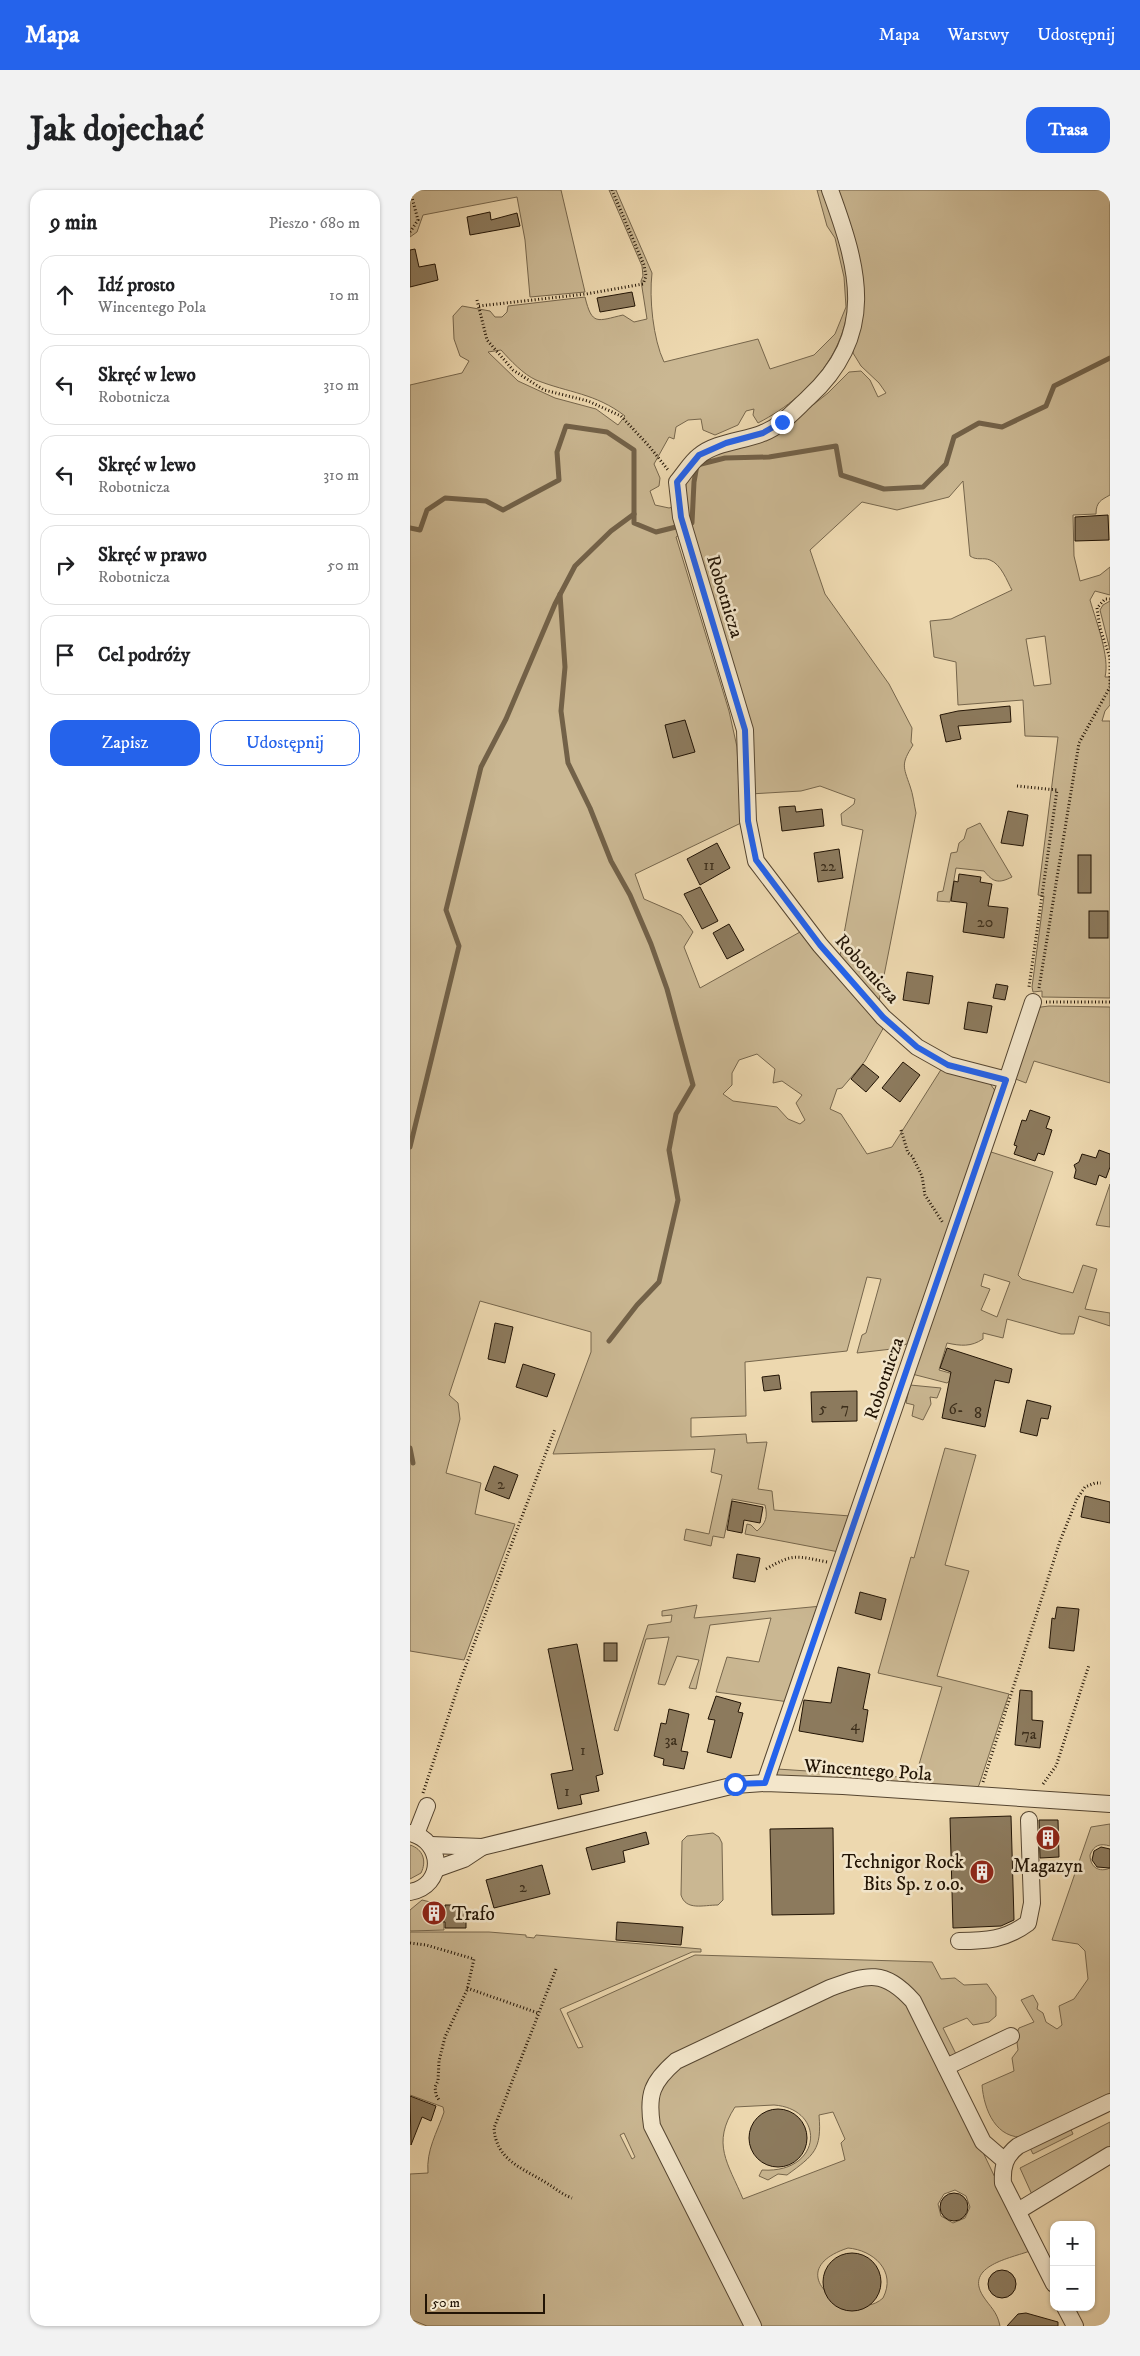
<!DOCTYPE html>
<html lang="pl">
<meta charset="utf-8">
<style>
body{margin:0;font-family:"IM FELL DW Pica",serif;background:#f2f2f2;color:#202124}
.controls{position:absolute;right:15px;bottom:15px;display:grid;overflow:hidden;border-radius:10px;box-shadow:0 1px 4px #0004}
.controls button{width:45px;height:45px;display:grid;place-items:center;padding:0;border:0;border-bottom:1px solid #e0e0e0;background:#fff;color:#202124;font:25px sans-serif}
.scale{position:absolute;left:15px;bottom:12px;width:120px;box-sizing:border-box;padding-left:5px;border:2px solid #221405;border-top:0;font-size:14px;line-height:18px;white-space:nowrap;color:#221405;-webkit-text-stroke:4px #f3e6cb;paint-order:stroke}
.stop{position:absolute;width:15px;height:15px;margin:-11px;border:4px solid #2563eb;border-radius:50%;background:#fff}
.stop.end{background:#2563eb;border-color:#fff;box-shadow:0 1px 5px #0008}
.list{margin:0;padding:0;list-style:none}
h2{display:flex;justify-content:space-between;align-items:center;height:65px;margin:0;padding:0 20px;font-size:21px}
h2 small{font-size:16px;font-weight:400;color:#757577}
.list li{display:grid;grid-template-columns:32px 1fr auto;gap:15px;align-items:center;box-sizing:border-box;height:80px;margin:0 10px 10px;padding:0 10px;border:1px solid #e0e0e0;border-radius:15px}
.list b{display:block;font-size:19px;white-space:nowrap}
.list p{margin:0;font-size:16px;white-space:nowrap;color:#757577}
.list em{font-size:16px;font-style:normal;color:#757577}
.actions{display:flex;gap:10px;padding:15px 20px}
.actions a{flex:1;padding:11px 0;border:1px solid #2563eb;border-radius:15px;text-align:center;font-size:18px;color:#2563eb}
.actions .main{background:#2563eb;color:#fff}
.icon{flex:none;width:28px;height:28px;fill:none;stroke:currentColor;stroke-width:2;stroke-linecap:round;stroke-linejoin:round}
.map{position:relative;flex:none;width:700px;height:2136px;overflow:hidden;border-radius:15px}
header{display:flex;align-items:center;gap:30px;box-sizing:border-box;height:70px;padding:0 25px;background:#2563eb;color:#fff}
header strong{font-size:24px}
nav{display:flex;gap:28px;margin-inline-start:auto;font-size:18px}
.intro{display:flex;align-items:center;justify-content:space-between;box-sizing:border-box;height:120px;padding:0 30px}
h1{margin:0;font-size:35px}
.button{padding:12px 22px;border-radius:15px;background:#2563eb;color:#fff;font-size:18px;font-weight:700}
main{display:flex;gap:30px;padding:0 30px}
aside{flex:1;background:#fff;border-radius:15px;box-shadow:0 1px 4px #0004}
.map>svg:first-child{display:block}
.green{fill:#cab792;stroke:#76664c;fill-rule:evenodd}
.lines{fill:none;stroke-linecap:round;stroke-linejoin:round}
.stream{stroke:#726148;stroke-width:5}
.building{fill:#8c7a5d;stroke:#221405}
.minor-casing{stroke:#554530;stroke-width:18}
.path{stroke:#221405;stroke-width:3;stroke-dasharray:1 2.5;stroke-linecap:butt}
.minor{stroke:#f3e6cb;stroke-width:16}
.route{stroke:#2563eb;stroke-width:6}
.labels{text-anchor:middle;stroke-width:5;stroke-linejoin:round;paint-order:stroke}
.number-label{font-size:16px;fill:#3c2e1b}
.street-label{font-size:19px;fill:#221405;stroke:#f3e6cb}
.poi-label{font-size:19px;fill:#221405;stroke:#f3e6cb;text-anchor:end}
</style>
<header>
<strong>Mapa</strong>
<nav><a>Mapa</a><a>Warstwy</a><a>Udostępnij</a></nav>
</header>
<div class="intro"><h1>Jak dojechać</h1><a class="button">Trasa</a></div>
<main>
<aside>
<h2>9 min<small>Pieszo · 680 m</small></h2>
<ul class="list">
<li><svg class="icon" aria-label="ahead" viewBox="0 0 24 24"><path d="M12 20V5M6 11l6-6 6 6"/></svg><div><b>Idź prosto</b><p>Wincentego Pola</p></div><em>10 m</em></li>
<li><svg class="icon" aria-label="left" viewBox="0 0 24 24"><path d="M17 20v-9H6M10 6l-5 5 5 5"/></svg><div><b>Skręć w lewo</b><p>Robotnicza</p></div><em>310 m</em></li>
<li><svg class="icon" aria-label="left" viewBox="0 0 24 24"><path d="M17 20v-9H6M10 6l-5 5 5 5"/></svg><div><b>Skręć w lewo</b><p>Robotnicza</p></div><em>310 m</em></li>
<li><svg class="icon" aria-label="right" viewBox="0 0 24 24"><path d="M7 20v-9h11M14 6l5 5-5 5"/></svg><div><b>Skręć w prawo</b><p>Robotnicza</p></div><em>50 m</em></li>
<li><svg class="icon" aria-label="arrive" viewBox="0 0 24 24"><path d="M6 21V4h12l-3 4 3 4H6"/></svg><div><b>Cel podróży</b></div></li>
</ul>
<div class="actions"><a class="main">Zapisz</a><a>Udostępnij</a></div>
</aside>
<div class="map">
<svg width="700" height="2136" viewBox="0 0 700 2136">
<rect width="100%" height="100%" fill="#edd8af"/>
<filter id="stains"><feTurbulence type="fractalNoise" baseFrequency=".004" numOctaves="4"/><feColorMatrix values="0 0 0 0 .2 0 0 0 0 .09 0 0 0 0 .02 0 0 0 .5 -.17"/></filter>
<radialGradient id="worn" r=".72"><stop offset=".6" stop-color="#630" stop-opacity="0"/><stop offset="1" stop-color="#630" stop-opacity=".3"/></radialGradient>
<g class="green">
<polygon points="0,0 151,0 175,102 120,107 115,50 107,7 13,25 7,42 0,47"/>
<path d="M199 0H206L242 83C239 108 243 149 254 172L348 149 360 179 404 165 425 144 436 117 434 87 425 48 417 36 407 0H412C421 27 434 55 438 84 446 151 406 203 348 233L343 225 344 219 336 221 328 235 305 245 293 240 291 229 278 230 266 237 264 249 259 247 244 274 250 288 249 296 240 301 245 315 259 318 275 314 276 291 291 271 364 241H375L379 234 418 203 439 182 451 181 460 190 468 207 476 203 469 193 451 176 443 163 449 115 424 0H700V305C691 310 686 312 686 324L663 325 664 366 670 391 690 385 700 377V405L685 401 680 410C686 431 700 467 695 487H700V515L695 521 692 531H700V808L632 807V801L623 802 622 797 634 706 628 705 648 547 615 546 613 510 548 515 546 472 524 467 520 431 541 429 602 400C597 391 591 374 580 370 573 367 567 371 560 366L553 291 539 307 487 320 452 312 400 360 415 404 479 494 502 538 501 552 503 555C491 574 493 576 500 596 503 604 504 614 506 623L468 816 429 771 453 640 432 635 431 624 444 614 445 609 410 596 391 601 340 604 336 540 276 341 266 347 319 521 327 557 331 633 225 684 234 709 271 725 283 742 274 757 290 798 390 742 475 835 455 871 432 898 427 899 420 919 431 924 457 964 482 957 532 878 576 888 586 902 549 1014 497 1154 482 1159 447 1163 452 1145 456 1143 471 1089 457 1087 437 1161 335 1172 336 1226 281 1228V1247L336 1244 337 1253 357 1252 348 1299 362 1301 364 1320 440 1326 464 1251 466 1252 429 1362 335 1344 337 1334 341 1335 347 1341C356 1333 358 1327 355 1315L322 1309 314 1348 303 1346 301 1356 274 1350 276 1339 299 1344 312 1285 301 1282 305 1259 143 1264 181 1162V1142L70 1111 39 1205 48 1213 50 1229 36 1283 71 1293 65 1324 105 1334 54 1470 0 1461V195L52 183 59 171 50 166 44 149 43 126 52 116 80 121 85 127H92L97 122 98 116 175 107C182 136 187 131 213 125L224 132 237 129 231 91 233 86 232 76ZM91 160C101 171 113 184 126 190 159 203 185 203 215 226L208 235 186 219 145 208 108 191 78 162ZM635 446 641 494 624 496 616 449ZM347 864 365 879 363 893 372 891 392 905 386 913 395 930 390 934 378 929 367 917 323 911 313 904 322 895V883L329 870Z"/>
<polygon points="700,411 700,460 690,420 693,415"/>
<path d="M570 633 602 687C588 694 583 692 574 681L546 678 540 712 527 711 528 702 533 701 541 663 547 662 549 653 554 649 557 639Z"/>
<polygon points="639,816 700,817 700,893 624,871 616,893 603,888 623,825 631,817"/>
<path d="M578 961 643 982 608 1085 612 1089 663 1103 673 1075 687 1079 675 1119 700 1123V1136L669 1126 664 1144H651L597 1129 593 1148 573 1143V1149C561 1157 551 1156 537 1153L529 1180 547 1185 537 1193 502 1184ZM574 1084 600 1092 587 1127 571 1120 580 1099 571 1096Z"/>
<polygon points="700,994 700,1037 686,1035"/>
<polygon points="500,1195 531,1198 527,1208 520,1207 521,1214 513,1230 502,1226 504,1215 496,1213"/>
<polygon points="535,1258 566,1265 535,1375 559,1381 527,1486 599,1504 569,1595 567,1598 369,1586 366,1584 367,1579 505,1588 532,1497 468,1483 501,1367 504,1368"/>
<polygon points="287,1415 284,1428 412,1416 379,1512 306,1502 317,1467 349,1472 361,1428 300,1435 286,1499 279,1498 289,1470 267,1466 255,1495 248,1494 259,1447 236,1449 208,1541 204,1540 238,1435 261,1432 262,1425 252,1426 252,1421"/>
<path d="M700 1634V1656C690 1653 684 1655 680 1665 680 1677 689 1683 700 1678V1907C679 1918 658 1928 637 1938 631 1941 623 1947 616 1947 586 1950 574 1920 572 1895L604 1881 602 1868 608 1860 606 1845 609 1838 624 1832 611 1810 623 1805 628 1814 627 1819 633 1823 636 1832 647 1839 652 1835 649 1816 664 1809 678 1789 675 1761 668 1754 642 1750 681 1637Z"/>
<path d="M303 1643 309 1647 312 1653 313 1710 308 1715C293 1715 276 1721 271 1705L272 1651 277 1646Z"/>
<path d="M0 1655C13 1659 17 1671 11 1683L0 1689Z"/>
<polygon points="12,1710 33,1715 34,1740 0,1741 0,1720"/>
<path d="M0 1742H79L116 1745V1747L124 1748 126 1745 291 1759V1762H282L150 1819 168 1858 173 1857 157 1823 285 1765 522 1772 531 1789 545 1788 554 1795 577 1794 586 1807V1826L579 1832 563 1835 557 1828 533 1838 548 1868 532 1863 517 1830 459 1783 264 1869 237 1917 340 2136H17L0 2129V1984L18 1983C16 1960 27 1943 34 1922L33 1917 0 1905ZM214 1943 225 1967 222 1969 210 1945Z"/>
<path d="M460 1789 491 1802 540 1893 620 2061C601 2068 554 2076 573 2106 580 2117 587 2121 590 2136H347L245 1936 246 1902 268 1874ZM364 1915C417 1919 412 1984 352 1980L349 1986 358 1990 368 1984 377 1985C404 1965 412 1960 409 1925L423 1922 435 1949 431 1953 435 1970 333 2009C318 1973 301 1954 325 1917ZM545 2000 556 2006 560 2017 555 2028 543 2033 531 2026 528 2014 534 2004ZM438 2058C463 2060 487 2081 473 2108 443 2136 365 2082 438 2058Z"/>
<polygon points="700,1932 700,1962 624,2009 610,1978"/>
<polygon points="659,1935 663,1944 623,1964 618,1954"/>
</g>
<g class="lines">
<g class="stream">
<polyline points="0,338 10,340 17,320 35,308 76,311 93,320 149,290 147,262 156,236 197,242 224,260 224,333 246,342 282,333 284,292 287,275 315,268 359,267 426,256 431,285 474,299 513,297 536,274 544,247 569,233 592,237 636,216 644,196 700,168"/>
<polyline points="150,404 155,477 151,521 158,573 180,618 201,671 220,705 241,754 257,799 283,895 266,924 259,960 268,1010 249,1092 227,1115 199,1151"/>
<polyline points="0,957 49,756 36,720 71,577 96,529 145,414 165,376 201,341 224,324"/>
<polyline points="0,1258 3,1273"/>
</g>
</g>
<g class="building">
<polygon points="80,22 81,30 107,23 110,36 60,45 57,27"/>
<polygon points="5,59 9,77 25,74 28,90 0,97 0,60"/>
<polygon points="222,102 225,116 190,122 187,108"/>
<polygon points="698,325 699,350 665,351 665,327"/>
<polygon points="600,516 601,532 548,536 551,549 536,552 530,525 548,521"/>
<polygon points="275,530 285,562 263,568 255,535"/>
<polygon points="385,616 386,622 412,619 414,636 372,641 369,617"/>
<polygon points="598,621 618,625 613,656 591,653"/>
<polygon points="307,653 320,678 290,695 277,669"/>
<polygon points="429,659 433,688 408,692 404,663"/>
<rect x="668" y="665" width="13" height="38"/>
<polygon points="549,684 571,687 570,692 582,694 578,716 598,718 594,748 553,742 557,713 541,711 544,691 548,692"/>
<polygon points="290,697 308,731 292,739 274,704"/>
<rect x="679" y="721" width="19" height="27"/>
<polygon points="319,734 334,760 317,769 303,743"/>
<polygon points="497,782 523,786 519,814 493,810"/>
<polygon points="586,794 598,796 595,810 583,808"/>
<polygon points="558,812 582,816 577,843 554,839"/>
<polygon points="493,872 510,885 490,912 472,898"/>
<polygon points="453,874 469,887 456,902 441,889"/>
<polygon points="620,920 640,927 636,938 642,940 634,965 628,963 625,971 604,964 607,956 604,955 612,930 616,931"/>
<polygon points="689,960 700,964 700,977 696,988 689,985 686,995 664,988 666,980 664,975 669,972 672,964 686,968"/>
<polygon points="85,1133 103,1137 95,1173 78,1169"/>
<polygon points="537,1158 602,1179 599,1193 585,1190 575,1237 532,1228 541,1182 530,1178"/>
<polygon points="113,1174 145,1184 137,1207 106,1197"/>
<polygon points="369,1185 371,1199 354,1201 352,1187"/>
<polygon points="447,1201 447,1231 402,1232 401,1202"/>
<polygon points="617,1210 641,1216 638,1229 631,1228 627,1246 610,1242"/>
<polygon points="84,1276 108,1285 99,1309 75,1300"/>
<polygon points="675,1306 700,1312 700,1333 671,1327"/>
<polygon points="322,1311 353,1317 350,1333 334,1330 332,1343 317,1340"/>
<polygon points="327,1364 350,1368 345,1392 323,1388"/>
<polygon points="450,1402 476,1409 471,1430 445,1423"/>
<polygon points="647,1417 669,1419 664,1461 639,1458 642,1428 645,1429"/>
<rect x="194" y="1453" width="13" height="18"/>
<polygon points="167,1454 193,1584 186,1586 189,1601 170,1605 172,1614 148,1619 141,1584 163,1580 138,1459"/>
<polygon points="428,1477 460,1484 453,1519 458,1520 453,1552 389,1541 394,1510 421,1513"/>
<polygon points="610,1500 622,1501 622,1530 633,1531 630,1558 605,1555"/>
<polygon points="306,1506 331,1513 328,1522 333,1523 321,1568 297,1562 305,1530 298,1529"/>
<polygon points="259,1519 279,1524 271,1561 278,1562 274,1579 253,1575 254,1569 244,1566 251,1533 256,1534"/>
<polygon points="601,1626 604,1730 591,1736 543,1738 540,1628"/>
<polygon points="629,1630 648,1630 649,1667 630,1668"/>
<polygon points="423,1638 424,1724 362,1725 360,1639"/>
<polygon points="236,1642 239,1654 213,1661 215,1672 182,1680 176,1658"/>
<polygon points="691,1657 700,1659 700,1678 687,1677 682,1670 684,1661"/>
<polygon points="132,1675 140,1704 84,1718 76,1690"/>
<polygon points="18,1715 35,1718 35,1715 56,1715 56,1738 35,1738 35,1732 16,1729"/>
<polygon points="207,1732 273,1737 271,1755 206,1750"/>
<polygon points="0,1906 26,1916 21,1931 12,1927 1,1955"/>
<circle cx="368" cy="1948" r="29"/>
<circle cx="544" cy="2017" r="14"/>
<circle cx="442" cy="2092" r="29"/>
<circle cx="592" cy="2094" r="14"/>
<polygon points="616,2123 648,2132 648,2136 597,2136 608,2124"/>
</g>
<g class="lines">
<defs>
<g id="minor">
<polyline points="597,890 623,812"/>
<path d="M355 1593 597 890 539 875 507 857 473 827 410 755 346 671 338 631 335 540 271 327 267 292C274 284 281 272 289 266 305 252 334 251 353 243 371 236 384 221 398 208 468 144 449 79 420 0"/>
<path d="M0 1643C34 1651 35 1696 0 1702"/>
<polyline points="6,1644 17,1616"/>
<polyline points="21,1655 72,1657 325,1595 355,1593 433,1596 700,1614"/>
<polyline points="26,1679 54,1669 72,1657"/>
<path d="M549 1751C576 1751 595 1750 618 1733L622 1713 619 1630"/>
<polyline points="536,1877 601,1846"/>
<polyline points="608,2021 700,1965"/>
<path d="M644 2094 593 1993C592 1977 595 1966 608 1956L700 1912"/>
<polyline points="655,2117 665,2136"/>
<path d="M343 2136 242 1936C237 1904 242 1892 266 1871L420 1798C458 1784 474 1779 503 1811L573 1952 595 1971"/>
</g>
</defs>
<use href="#minor" class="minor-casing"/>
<g class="path">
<polyline points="0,42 8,30 0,0"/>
<polyline points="67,110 77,150 103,180 134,200 178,211 211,226 239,256 258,280"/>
<polyline points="69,116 176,104 233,94 236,86 234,75 202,0"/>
<polyline points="607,596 647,600 619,797"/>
<polyline points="629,798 669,553 700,497 700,468 690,438 687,418 695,409 700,409"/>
<polyline points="636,812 700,812"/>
<polyline points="491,940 498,963 502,966 512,986 515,1005 533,1033"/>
<path d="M356 1379C384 1363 386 1366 417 1372"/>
<polyline points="573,1592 650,1351 667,1309 675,1297 685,1293 691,1293"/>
<polyline points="633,1594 646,1576 679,1475"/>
<polyline points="13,1603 50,1491 145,1239"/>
<polyline points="0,1753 16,1755 64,1769 57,1800 35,1847 29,1871 28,1891 25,1897 26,1905 29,1910"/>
<path d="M146 1779 84 1938C86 1970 112 1978 135 1992 145 1998 151 2004 162 2008"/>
<polyline points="57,1798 128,1823"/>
</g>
<use href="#minor" class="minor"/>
</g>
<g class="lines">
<polyline class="route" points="325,1594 355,1593 596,890 538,875 507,857 473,827 410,755 346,670 338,631 335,540 271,327 267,292 289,265 316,253 353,243 372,232"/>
</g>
<defs>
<symbol id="building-disc" viewBox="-11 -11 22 22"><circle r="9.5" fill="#8f2418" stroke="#f3e6cb"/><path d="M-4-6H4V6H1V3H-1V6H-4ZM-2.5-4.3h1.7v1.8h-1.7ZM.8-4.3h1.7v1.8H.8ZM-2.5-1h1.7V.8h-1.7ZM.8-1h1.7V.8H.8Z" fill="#fff"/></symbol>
</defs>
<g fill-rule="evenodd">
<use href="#building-disc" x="624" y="1634" width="28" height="28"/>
<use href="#building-disc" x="558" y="1668" width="28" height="28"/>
<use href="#building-disc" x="10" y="1709" width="28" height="28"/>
</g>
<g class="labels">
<g class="number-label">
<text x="299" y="680">11</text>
<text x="418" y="681">22</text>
<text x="575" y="737">20</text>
<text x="413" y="1223">5</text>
<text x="435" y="1223">7</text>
<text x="546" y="1224">6-</text>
<text x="568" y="1228">8</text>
<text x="91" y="1299">2</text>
<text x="445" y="1540">4</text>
<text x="619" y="1549">7a</text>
<text x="261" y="1555">3a</text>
<text x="173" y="1565">1</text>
<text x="157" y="1606">1</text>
<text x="113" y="1702">2</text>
</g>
<g class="street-label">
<text transform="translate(316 406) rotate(73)" y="7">Robotnicza</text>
<text transform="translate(458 778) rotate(48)" y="7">Robotnicza</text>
<text transform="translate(473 1188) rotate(-71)" y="7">Robotnicza</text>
<text transform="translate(458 1579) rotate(4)" y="7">Wincentego Pola</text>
</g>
<g class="poi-label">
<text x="554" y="1678">Technigor Rock<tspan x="554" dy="22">Bits Sp. z o.o.</tspan></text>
<text x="638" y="1682" text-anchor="middle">Magazyn</text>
<text x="42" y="1730" text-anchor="start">Trafo</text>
</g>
</g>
<rect width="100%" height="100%" filter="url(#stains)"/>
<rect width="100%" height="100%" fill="url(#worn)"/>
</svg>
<div class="controls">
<button>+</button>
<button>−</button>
</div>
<div class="scale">50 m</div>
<div class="stop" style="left:325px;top:1594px"></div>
<div class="stop end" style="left:372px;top:232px"></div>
</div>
</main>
